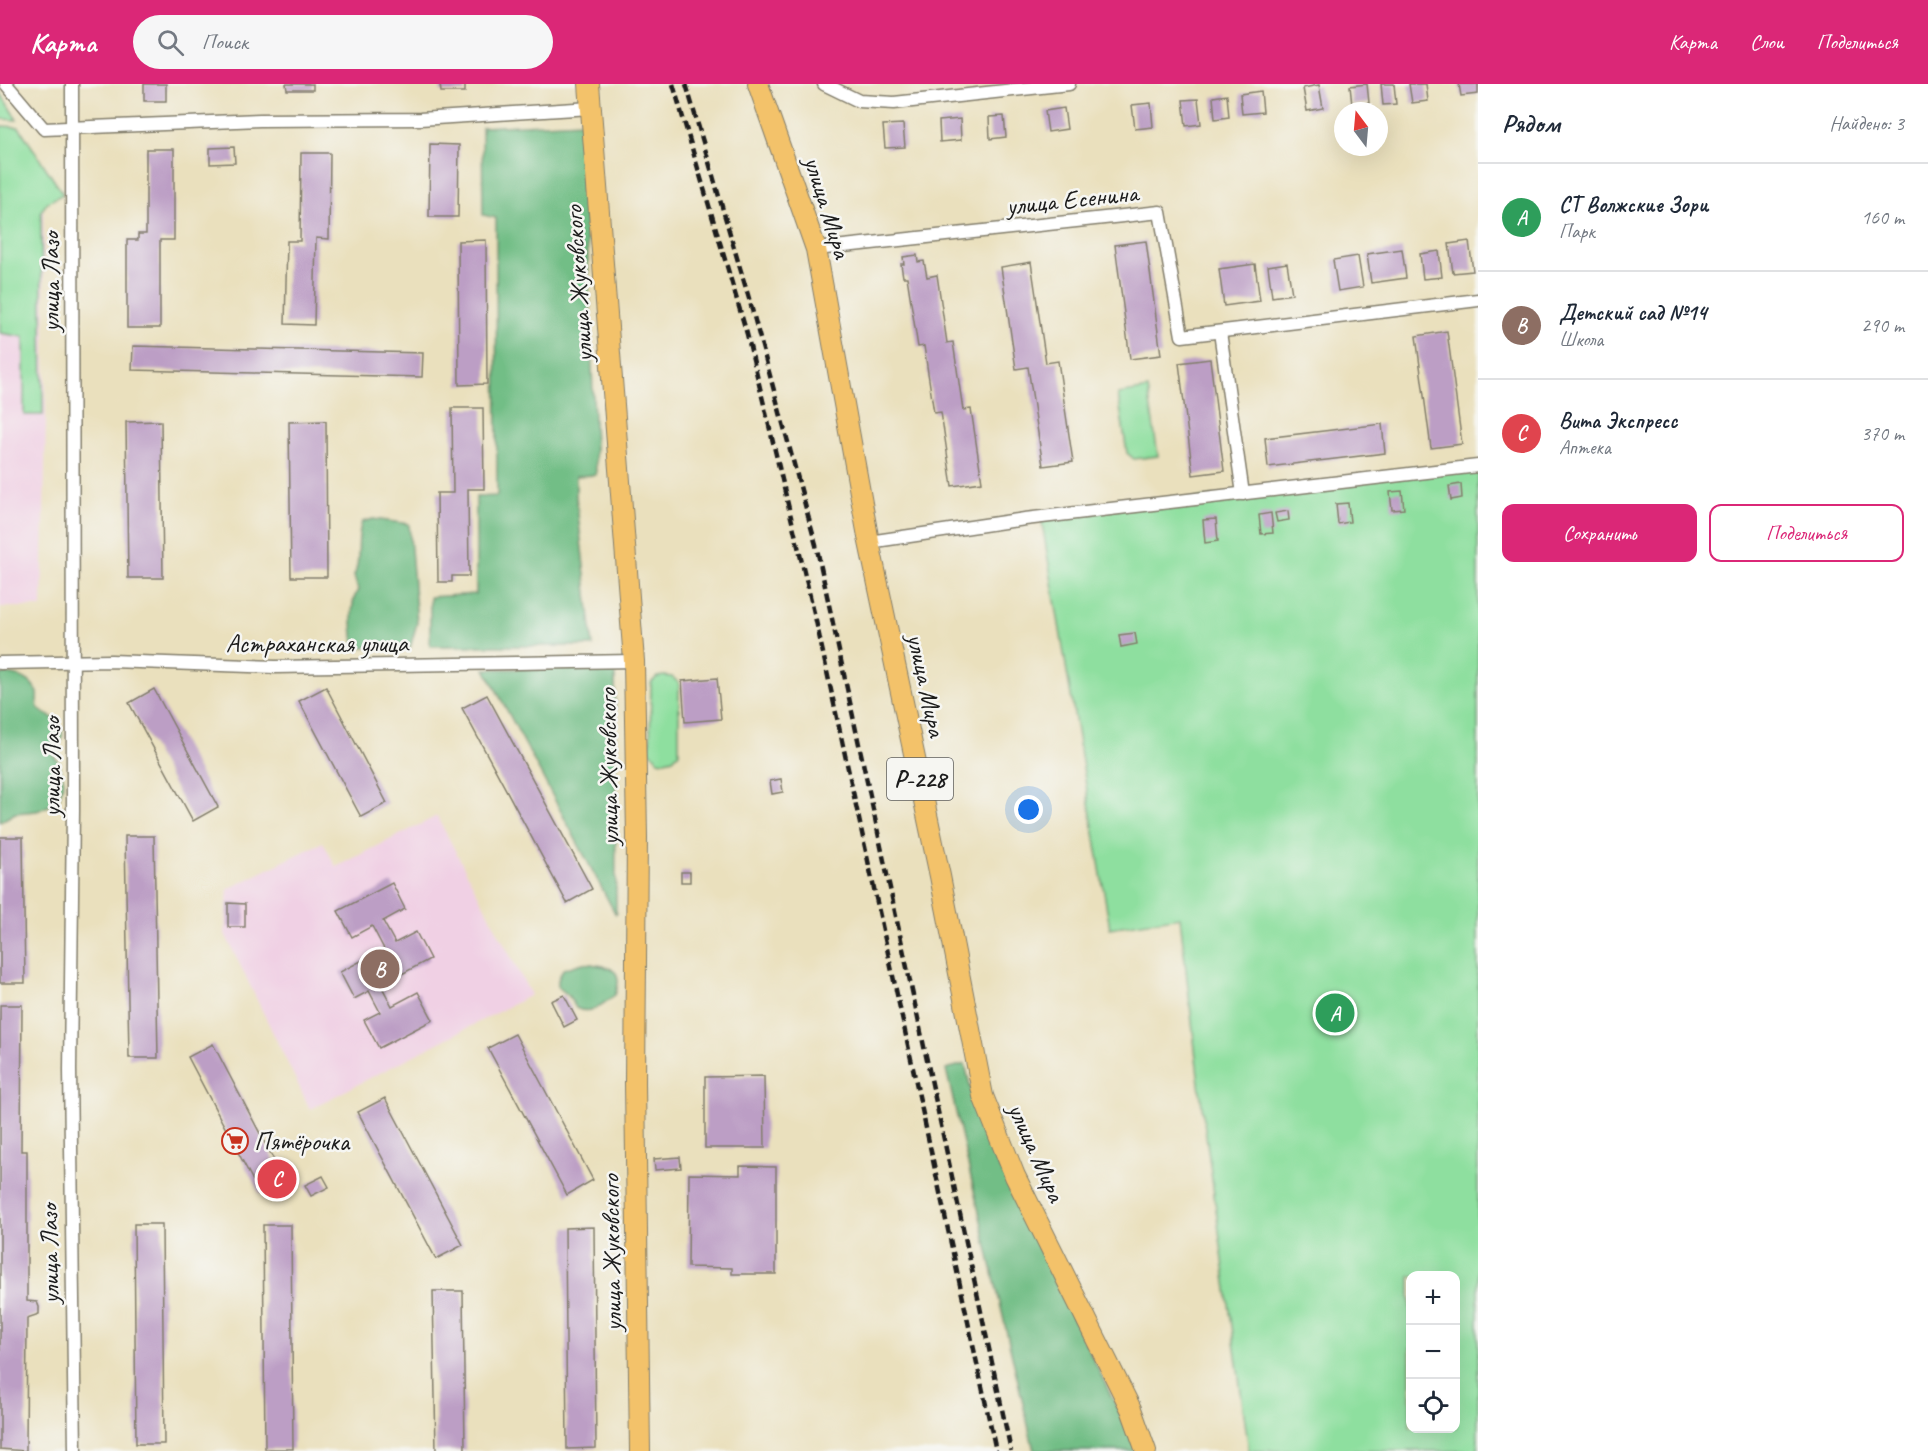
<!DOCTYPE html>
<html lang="ru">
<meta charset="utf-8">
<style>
body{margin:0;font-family:Caveat,sans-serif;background:#f6f6f7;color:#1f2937}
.controls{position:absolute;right:18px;bottom:18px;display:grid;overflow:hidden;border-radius:12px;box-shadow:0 6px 24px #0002}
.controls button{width:54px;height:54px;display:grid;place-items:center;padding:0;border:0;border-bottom:2px solid #e0e1e3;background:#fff;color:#1f2937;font:30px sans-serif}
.compass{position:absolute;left:1334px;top:18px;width:54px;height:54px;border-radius:50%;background:#fff;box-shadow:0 6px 24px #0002;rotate:344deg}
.you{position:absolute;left:1029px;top:726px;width:21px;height:21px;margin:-15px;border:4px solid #fff;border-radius:50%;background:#1a73e8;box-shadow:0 0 0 9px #1a73e833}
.badge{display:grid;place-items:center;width:39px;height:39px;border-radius:50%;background:#db2777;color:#fff;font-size:20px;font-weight:700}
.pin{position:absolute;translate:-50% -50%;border:3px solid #fff;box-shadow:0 2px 6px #0006}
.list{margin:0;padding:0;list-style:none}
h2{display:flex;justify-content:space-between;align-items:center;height:78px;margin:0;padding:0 24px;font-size:26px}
h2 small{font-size:20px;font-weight:400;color:#747a83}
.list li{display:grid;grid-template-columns:39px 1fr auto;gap:18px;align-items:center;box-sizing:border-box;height:108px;padding:0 24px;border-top:2px solid #e0e1e3}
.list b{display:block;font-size:22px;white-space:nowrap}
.list p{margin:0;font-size:20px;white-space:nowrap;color:#747a83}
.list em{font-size:20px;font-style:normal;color:#747a83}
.actions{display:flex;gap:12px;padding:18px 24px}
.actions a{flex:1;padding:14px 0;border:2px solid #db2777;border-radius:12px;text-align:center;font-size:21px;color:#db2777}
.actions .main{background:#db2777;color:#fff}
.icon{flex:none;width:33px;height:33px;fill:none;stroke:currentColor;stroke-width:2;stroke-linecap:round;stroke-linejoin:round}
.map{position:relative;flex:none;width:1478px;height:1367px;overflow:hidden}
header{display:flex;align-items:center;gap:36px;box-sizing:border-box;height:84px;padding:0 30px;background:#db2777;color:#fff}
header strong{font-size:28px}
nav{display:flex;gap:33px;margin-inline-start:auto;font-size:21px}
.search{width:420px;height:54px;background:#f6f6f7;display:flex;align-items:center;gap:15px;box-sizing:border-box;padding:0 21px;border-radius:33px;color:#747a83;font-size:22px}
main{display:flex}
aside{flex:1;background:#fff}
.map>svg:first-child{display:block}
.built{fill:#f0d0e4}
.green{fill:#8edf9f;stroke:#557e5e;stroke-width:1.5;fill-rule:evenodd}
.forest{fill:#72be86;stroke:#476d51;stroke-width:1.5}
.building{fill:#bc9ec5}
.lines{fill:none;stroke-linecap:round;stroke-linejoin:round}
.street-casing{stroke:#837e6c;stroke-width:15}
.primary-casing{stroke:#837e6c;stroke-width:22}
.street{stroke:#fff;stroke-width:12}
.primary{stroke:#f3c26a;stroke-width:20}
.rail{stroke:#1c1c1c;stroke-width:4.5;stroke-dasharray:9 4.5;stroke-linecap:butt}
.labels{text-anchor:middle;stroke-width:5;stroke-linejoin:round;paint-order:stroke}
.shield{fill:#f6f6f2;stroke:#5d5d5c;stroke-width:1.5}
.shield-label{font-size:24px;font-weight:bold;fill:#1c1c1c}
.street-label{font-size:26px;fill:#1c1c1c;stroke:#f6f6f2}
.poi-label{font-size:26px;fill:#1c1c1c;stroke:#f6f6f2;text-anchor:start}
</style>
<header>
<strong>Карта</strong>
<div class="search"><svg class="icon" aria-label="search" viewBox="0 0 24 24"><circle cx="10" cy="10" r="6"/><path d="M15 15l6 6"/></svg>Поиск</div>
<nav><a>Карта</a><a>Слои</a><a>Поделиться</a></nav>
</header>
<main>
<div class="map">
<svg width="1478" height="1367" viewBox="0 0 1478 1367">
<rect width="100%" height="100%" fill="#f6f6f2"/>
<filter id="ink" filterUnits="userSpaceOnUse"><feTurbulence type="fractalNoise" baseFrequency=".0167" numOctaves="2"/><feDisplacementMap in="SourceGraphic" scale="12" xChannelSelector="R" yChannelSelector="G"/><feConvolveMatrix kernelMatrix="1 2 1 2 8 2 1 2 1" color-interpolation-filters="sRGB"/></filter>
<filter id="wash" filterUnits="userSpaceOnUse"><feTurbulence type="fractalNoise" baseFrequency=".008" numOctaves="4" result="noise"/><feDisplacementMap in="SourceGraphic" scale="24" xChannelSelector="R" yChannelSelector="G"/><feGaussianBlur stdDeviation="1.35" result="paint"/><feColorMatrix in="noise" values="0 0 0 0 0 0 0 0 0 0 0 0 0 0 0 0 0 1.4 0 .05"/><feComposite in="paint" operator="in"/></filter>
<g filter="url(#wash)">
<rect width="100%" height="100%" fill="#eae0bd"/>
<g class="built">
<polygon points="0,53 43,121 46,334 42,523 0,523"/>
<polygon points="437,732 531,911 310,1025 225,850 228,805 323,758 336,783"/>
</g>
<g class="green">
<polygon points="0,8 17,36 0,35"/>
<polygon points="0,42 19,43 63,110 48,118 41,127 43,331 24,331 24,253 0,249"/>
<polygon points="1148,305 1158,372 1134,375 1127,369 1118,310"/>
<path d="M1478 382V1367H1249L1199 1000 1180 833 1110 844 1041 433ZM1410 1192H1456V1344H1410Z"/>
<polygon points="664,592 672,593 679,599 679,669 673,675 665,677 658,676 650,667 651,599 657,593"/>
</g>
<g class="forest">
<polygon points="583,38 596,391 576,392 576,412 593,562 430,562 430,513 476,510 476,413 497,412 496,134 483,131 482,43"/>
<path d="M373 435 409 440 417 539 410 564 383 561 363 564 354 560C352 545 349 519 358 506L354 492C362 475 355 456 362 438Z"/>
<polygon points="485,585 615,585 616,831"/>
<path d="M0 590C14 590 32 593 37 609 38 613 36 619 38 623 43 632 51 631 58 637 66 651 63 659 51 669L59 678 64 697 58 718 37 727 15 729 0 738Z"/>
<path d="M583 879C606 882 626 882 615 911 602 920 591 932 576 924L568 911 558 903V896L563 885Z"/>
<polygon points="965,980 979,1041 1138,1367 1034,1367 946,985"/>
</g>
<g id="blocks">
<g class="building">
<rect x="144" y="0" width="22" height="17"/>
<polygon points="286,0 313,0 313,6 287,6"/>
<polygon points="440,0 465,0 465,8 441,8"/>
<polygon points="1367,0 1369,19 1352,21 1350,2"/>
<polygon points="1381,0 1394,0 1396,20 1383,21"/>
<polygon points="1409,0 1426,0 1428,17 1412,19"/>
<polygon points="1459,0 1478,0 1478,10 1461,12"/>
<polygon points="1319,1 1323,24 1307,27 1303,4"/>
<polygon points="1261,7 1263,28 1242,30 1240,10"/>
<polygon points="1227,11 1229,33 1215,35 1213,13"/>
<polygon points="1198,15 1201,40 1186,42 1183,16"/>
<polygon points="1151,19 1153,43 1135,45 1132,21"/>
<polygon points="1064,24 1067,45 1048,48 1045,27"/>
<polygon points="1004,32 1006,53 990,55 989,33"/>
<polygon points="960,35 961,56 940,58 939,37"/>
<polygon points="903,40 905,63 885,64 883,41"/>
<polygon points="430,60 459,61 458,133 429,133"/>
<polygon points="234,63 235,79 210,80 210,64"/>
<polygon points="146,65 174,65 174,156 160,156 160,244 127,244 127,156 138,156 138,150 146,150"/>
<polygon points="301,69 330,69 329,155 316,154 314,241 285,240 287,157 300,157"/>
<polygon points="486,156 487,300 459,301 458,157"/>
<polygon points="1146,157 1161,271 1130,275 1115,161"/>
<polygon points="1469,157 1473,187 1453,189 1449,160"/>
<polygon points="1402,165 1406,194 1371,199 1367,170"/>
<polygon points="1439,167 1442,193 1423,195 1420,170"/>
<polygon points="917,171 918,178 924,177 927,193 937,191 947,259 953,258 963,326 971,325 982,398 952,402 941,328 934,329 924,262 918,263 907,193 903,193 901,180 904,180 903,173"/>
<polygon points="1358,172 1363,203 1338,207 1333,176"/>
<polygon points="1031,178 1046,279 1058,277 1073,378 1043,382 1028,283 1016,285 1001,183"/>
<polygon points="1287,179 1292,210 1272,213 1268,182"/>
<polygon points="1255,180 1260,217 1224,222 1219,185"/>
<polygon points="1447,247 1462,360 1431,364 1416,252"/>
<polygon points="133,262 423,269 422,293 132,286"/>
<polygon points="1210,275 1224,387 1193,391 1179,279"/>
<polygon points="452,324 483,324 484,405 468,405 469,492 452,492 452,498 438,498 437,409 453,409"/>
<polygon points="161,337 163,494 128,494 126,338"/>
<polygon points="326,337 327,493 291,493 289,338"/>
<polygon points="1382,340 1385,369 1268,383 1265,354"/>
<polygon points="1461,400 1462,414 1451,416 1449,402"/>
<polygon points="1402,407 1404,425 1392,426 1390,408"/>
<polygon points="1348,419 1350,438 1338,440 1336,420"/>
<polygon points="1288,427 1289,436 1277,438 1275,429"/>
<polygon points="1271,429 1273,449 1261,450 1259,431"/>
<polygon points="1216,435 1218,457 1205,459 1203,436"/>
<polygon points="1135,549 1137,560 1121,563 1119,551"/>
<polygon points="717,594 721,635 685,638 682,597"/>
<polygon points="326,603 387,719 361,733 299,617"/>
<polygon points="154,605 218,723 193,737 129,619"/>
<polygon points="487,611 592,805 567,819 462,624"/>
<polygon points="781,695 783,708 772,710 770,697"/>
<polygon points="125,752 154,752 158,974 129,974"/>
<polygon points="0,753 23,753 25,899 0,899"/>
<rect x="681" y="788" width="9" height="10"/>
<polygon points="392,799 405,825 383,837 395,859 416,848 430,875 381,901 392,922 418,908 433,936 379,964 364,936 380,928 369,907 354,915 340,888 384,865 372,842 352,853 338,827"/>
<polygon points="228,819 245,820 245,843 228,843"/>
<polygon points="564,911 577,936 564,943 551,917"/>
<polygon points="0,921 22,921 21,1067 27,1067 27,1217 37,1218 39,1223 39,1230 27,1234 26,1367 0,1365"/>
<polygon points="515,950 593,1096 567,1111 488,964"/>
<polygon points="213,960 285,1097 260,1110 188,973"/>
<polygon points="764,992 765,1064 705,1064 705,993"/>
<polygon points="385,1014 463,1161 436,1175 358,1028"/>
<polygon points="680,1073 681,1084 655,1086 654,1075"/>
<polygon points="740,1082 776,1083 776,1190 732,1190 732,1184 688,1183 689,1090 740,1091"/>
<polygon points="323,1092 329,1103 311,1112 305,1101"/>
<polygon points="134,1140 162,1140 164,1360 136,1360"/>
<polygon points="263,1141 291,1141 293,1365 265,1365"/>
<polygon points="594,1143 596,1364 567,1365 565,1144"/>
<polygon points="433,1207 463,1207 465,1366 436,1367"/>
</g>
</g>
</g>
<g filter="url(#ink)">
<use href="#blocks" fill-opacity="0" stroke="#837e6c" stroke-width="1.5"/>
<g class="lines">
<defs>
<g id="street">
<polyline points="6,0 44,45 260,36 420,35 591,24"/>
<polyline points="72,0 73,726 70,986 75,1367"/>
<polyline points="824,0 859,17 894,19 1069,0"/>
<polyline points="816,165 1160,128 1182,252 1478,216"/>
<polyline points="1220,248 1243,410"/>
<polyline points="869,458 1025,435 1478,382"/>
<polyline points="0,579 111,577 275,583 634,577"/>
</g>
<g id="primary">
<polyline points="589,0 634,577 637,753 635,999 640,1367"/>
<polyline points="758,0 816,165 869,458 940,792 983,1012 1015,1092 1131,1325 1146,1367"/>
</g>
</defs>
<use href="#street" class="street-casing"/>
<use href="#primary" class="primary-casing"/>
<use href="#street" class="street"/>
<use href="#primary" class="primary"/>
<g class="rail">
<polyline points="673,0 747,250 816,537 996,1367"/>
<polyline points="686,0 750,218 817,465 1011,1367"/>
</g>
</g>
</g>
<defs>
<symbol id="supermarket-ring" viewBox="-11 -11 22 22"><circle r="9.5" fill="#f6f6f2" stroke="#c8321e" stroke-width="1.5"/><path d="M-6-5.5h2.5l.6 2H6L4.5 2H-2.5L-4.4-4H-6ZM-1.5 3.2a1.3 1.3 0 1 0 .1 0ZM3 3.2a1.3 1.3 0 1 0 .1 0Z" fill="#c8321e"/></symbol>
</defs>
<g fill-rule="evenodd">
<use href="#supermarket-ring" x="220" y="1042" width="30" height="30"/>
</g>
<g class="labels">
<rect class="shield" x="887" y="674" width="66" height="42" rx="4.5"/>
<g class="shield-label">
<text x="920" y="703">Р-228</text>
</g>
<g class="street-label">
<text transform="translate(1072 115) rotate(-6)" y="9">улица Есенина</text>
<text transform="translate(828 123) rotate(73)" y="9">улица Мира</text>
<text transform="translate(50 198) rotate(-90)" y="9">улица Лазо</text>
<text transform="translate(578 200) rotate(-94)" y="9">улица Жуковского</text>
<text x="317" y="568">Астраханская улица</text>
<text transform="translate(927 601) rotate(78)" y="9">улица Мира</text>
<text transform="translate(51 683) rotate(-90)" y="9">улица Лазо</text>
<text transform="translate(608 683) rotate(-91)" y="9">улица Жуковского</text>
<text transform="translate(1037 1068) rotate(66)" y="9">улица Мира</text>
<text transform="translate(611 1169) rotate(-91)" y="9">улица Жуковского</text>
<text transform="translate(49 1170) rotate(-91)" y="9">улица Лазо</text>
</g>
<g class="poi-label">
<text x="254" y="1066">Пятёрочка</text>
</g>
</g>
</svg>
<div class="controls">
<button>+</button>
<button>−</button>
<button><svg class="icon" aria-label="locate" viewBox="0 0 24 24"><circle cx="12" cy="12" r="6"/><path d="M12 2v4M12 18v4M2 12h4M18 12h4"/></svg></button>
</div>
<svg class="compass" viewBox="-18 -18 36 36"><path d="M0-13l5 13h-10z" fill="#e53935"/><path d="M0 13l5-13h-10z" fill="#747a83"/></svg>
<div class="you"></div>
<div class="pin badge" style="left:1335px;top:929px;background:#2e9e5b">A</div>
<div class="pin badge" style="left:380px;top:885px;background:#8d6e63">B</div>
<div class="pin badge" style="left:277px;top:1095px;background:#e0444e">C</div>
</div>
<aside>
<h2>Рядом<small>Найдено: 3</small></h2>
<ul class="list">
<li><span class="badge" style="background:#2e9e5b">A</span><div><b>СТ Волжские Зори</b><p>Парк</p></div><em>160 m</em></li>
<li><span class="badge" style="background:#8d6e63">B</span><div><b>Детский сад №14</b><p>Школа</p></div><em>290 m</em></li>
<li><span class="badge" style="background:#e0444e">C</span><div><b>Вита Экспресс</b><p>Аптека</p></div><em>370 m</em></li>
</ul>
<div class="actions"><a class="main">Сохранить</a><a>Поделиться</a></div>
</aside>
</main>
